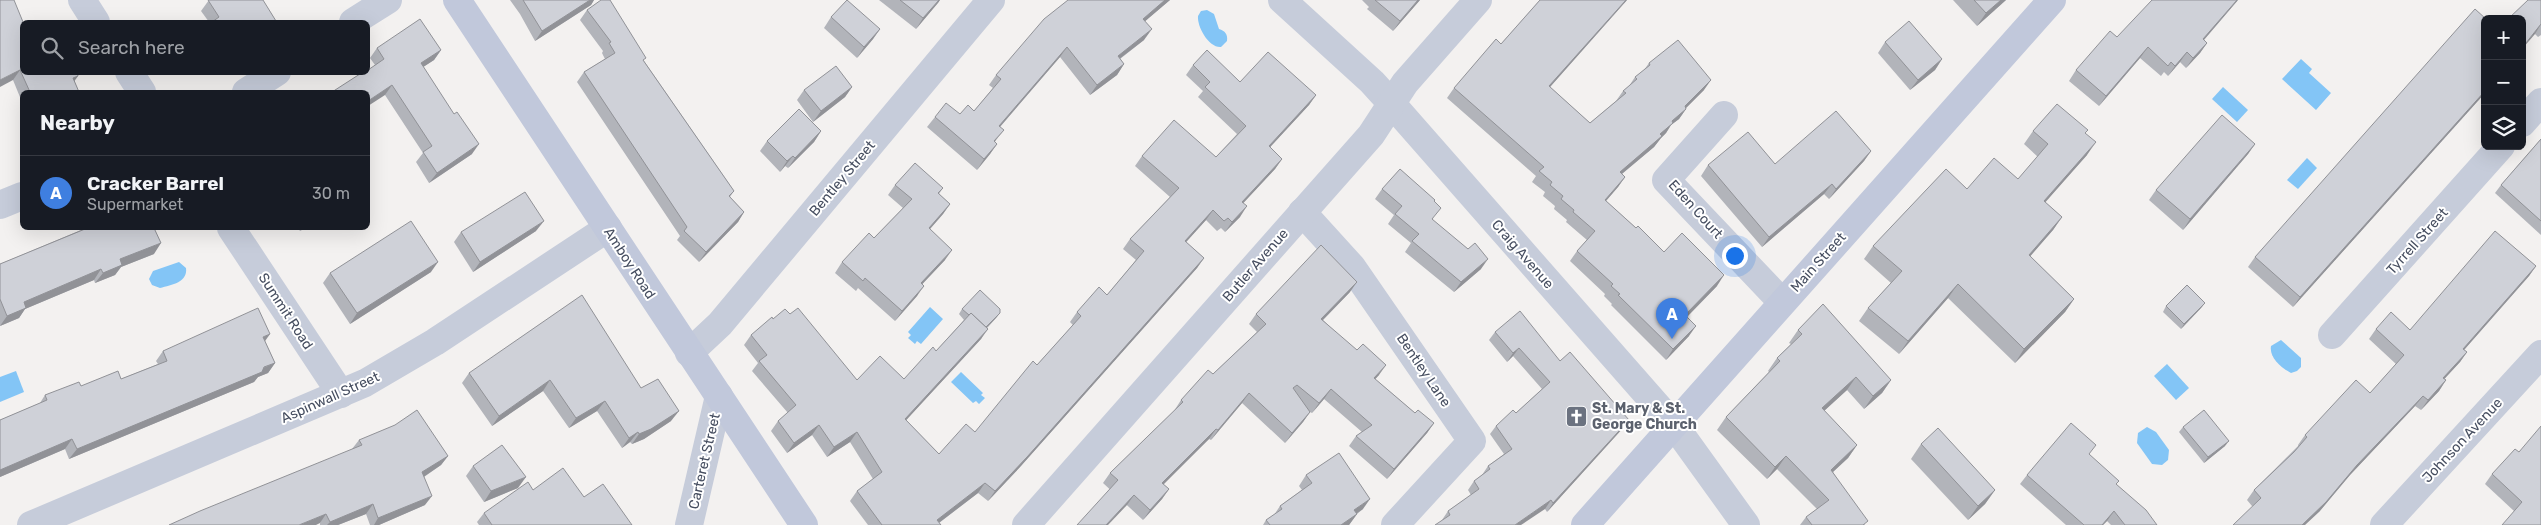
<!DOCTYPE html>
<meta charset="utf-8">
<style>
body{margin:0;font-family:Rubik,sans-serif;background:#20242c;color:#f1f3f6}
.controls{position:absolute;right:15px;top:15px;display:grid;overflow:hidden;border-radius:8px;box-shadow:0 5px 20px #0002}
.controls button{width:45px;height:45px;display:grid;place-items:center;padding:0;border:0;border-bottom:1px solid #363941;background:#171b24;color:#f1f3f6;font:25px sans-serif}
.you{position:absolute;left:1734px;top:255px;width:18px;height:18px;margin:-12px;border:4px solid #fff;border-radius:50%;background:#1a73e8;box-shadow:0 0 0 8px #1a73e833}
.badge{display:grid;place-items:center;width:32px;height:32px;border-radius:50%;background:#0f766e;color:#fff;font-size:16px;font-weight:700}
.pin{position:absolute;translate:-50% -41px;filter:drop-shadow(0 1px 2px #0008)}
.pin::after{content:'';position:absolute;top:26px;width:18px;height:15px;background:inherit;clip-path:polygon(0 0,100% 0,50% 100%)}
.list{margin:0;padding:0;list-style:none}
h2{display:flex;justify-content:space-between;align-items:center;height:65px;margin:0;padding:0 20px;font-size:21px}
h2 small{font-size:16px;font-weight:400;color:#9ea1a6}
.list li{display:grid;grid-template-columns:32px 1fr auto;gap:15px;align-items:center;box-sizing:border-box;height:75px;padding:0 20px;border-top:1px solid #363941}
.list b{display:block;font-size:19px;white-space:nowrap}
.list p{margin:0;font-size:16px;white-space:nowrap;color:#9ea1a6}
.list em{font-size:16px;font-style:normal;color:#9ea1a6}
.icon{flex:none;width:28px;height:28px;fill:none;stroke:currentColor;stroke-width:2;stroke-linecap:round;stroke-linejoin:round}
.map{position:relative;flex:none;width:2541px;height:525px;overflow:hidden}
.search{position:absolute;background:#171b24;box-shadow:0 5px 20px #0002;left:20px;top:20px;width:350px;height:55px;display:flex;align-items:center;gap:12px;box-sizing:border-box;padding:0 18px;border-radius:8px;color:#9ea1a6;font-size:19px}
.panel{position:absolute;background:#171b24;box-shadow:0 5px 20px #0002;left:20px;top:90px;width:350px;height:140px;border-radius:8px}
.map>svg:first-child{display:block}
.water{fill:#83c5f6}
.lines{fill:none;stroke-linecap:round;stroke-linejoin:round}
.street{stroke:#c6ccda;stroke-width:28}
.secondary{stroke:#c1c8db;stroke-width:28}
.wall{fill:#b2b4ba}
.shaded-wall{fill:#919297}
.building{fill:#cfd1d8;stroke:#919297}
.labels{text-anchor:middle;stroke-width:4;stroke-linejoin:round;paint-order:stroke}
.street-label{font-size:14px;fill:#464e60;stroke:#fff}
.worship-label{font-size:14px;font-weight:bold;fill:#5b616d;stroke:#fff;text-anchor:start}
</style>
<div class="map">
<svg width="2541" height="525" viewBox="0 0 2541 525">
<rect width="100%" height="100%" fill="#f3f1f0"/>
<g class="water">
<path d="M1207 10 1214 14 1219 29C1225 31 1228 34 1227 41L1221 47C1209 48 1197 27 1198 16L1201 11Z"/>
<polygon points="2301,59 2312,69 2309,73 2331,93 2316,110 2282,79"/>
<polygon points="2223,87 2248,110 2237,122 2212,99"/>
<polygon points="2307,158 2317,168 2298,189 2287,180"/>
<path d="M179 262 186 268C188 282 172 285 160 288L152 285 149 279 153 271Z"/>
<polygon points="930,307 943,319 921,344 917,341 915,344 908,338 911,335 908,332"/>
<path d="M2281 340 2301 358V367L2297 371 2291 373C2281 368 2269 357 2271 346Z"/>
<polygon points="2167,364 2189,388 2176,400 2154,376"/>
<polygon points="16,371 24,392 0,402 0,377"/>
<polygon points="961,372 983,393 981,395 985,398 979,404 976,401 973,403 951,382"/>
<polygon points="2147,427 2156,432 2169,450 2168,460 2162,465 2152,464 2137,443 2138,433"/>
</g>
<g class="lines">
<g class="street">
<polyline points="82,0 96,22"/>
<polyline points="1282,0 1372,82 1392,104 1674,425 1746,525"/>
<polyline points="353,22 388,0"/>
<polyline points="129,72 142,92"/>
<polyline points="246,92 277,72"/>
<polyline points="1724,115 1666,180 1782,302"/>
<polyline points="2522,123 2541,102"/>
<polyline points="0,205 22,196"/>
<polyline points="1302,212 1352,267 1472,441 1395,525"/>
<polyline points="231,228 341,394"/>
<polyline points="2332,335 2501,146"/>
<polyline points="689,353 720,324 991,0"/>
<polyline points="31,525 365,383 435,342 608,228"/>
<polyline points="689,525 719,396"/>
<polyline points="1026,525 1371,135 1405,83 1478,0"/>
<polyline points="2384,525 2541,354"/>
</g>
<g class="secondary">
<polyline points="457,0 804,525"/>
<polyline points="1585,525 2052,0"/>
</g>
</g>
<g class="wall">
<polygon points="0,0 22,72 74,81 79,92 22,92 22,102 13,80"/>
<polygon points="209,0 275,22 209,22 201,11"/>
<polygon points="510,0 594,0 591,5 535,41 520,14"/>
<polygon points="879,0 940,0 916,29"/>
<polygon points="1068,0 1170,0 1145,21 1144,40 1120,59 1124,64 1117,75 1090,95 1060,57 1000,127 995,142 997,144 990,154 977,170 927,127 935,117 960,114 974,111 993,88 989,85 996,75"/>
<polygon points="1362,0 1420,0 1393,31 1367,9 1369,7"/>
<polygon points="1540,0 1627,0 1550,87 1590,123 1616,101 1623,91 1629,86 1635,77 1644,70 1649,63 1704,90 1686,108 1686,109 1679,119 1671,125 1666,133 1661,138 1654,147 1622,174 1625,177 1618,187 1606,201 1636,228 1664,252 1717,286 1687,317 1689,336 1666,360 1611,305 1612,304 1604,296 1605,294 1570,261 1577,251 1587,240 1566,222 1567,220 1554,209 1555,206 1543,196 1545,192 1532,182 1536,176 1447,98 1454,88 1501,44"/>
<polygon points="1953,0 2006,0 1977,26"/>
<polygon points="2238,0 2204,40 2207,43 2200,53 2186,68 2180,62 2168,76 2164,72 2161,76 2140,58 2099,106 2069,81 2076,70 2117,37"/>
<polygon points="2541,0 2541,35 2538,37 2535,34"/>
<polygon points="587,10 644,61 734,191 730,197 744,212 738,222 699,262 677,240 680,236 577,82 584,72 605,59 602,53 603,51 580,20"/>
<polygon points="831,17 880,29 873,39 857,58 824,28"/>
<polygon points="2485,19 2485,93 2293,307 2248,267 2255,257"/>
<polygon points="1885,42 1942,59 1935,70 1910,90 1878,53"/>
<polygon points="377,48 441,50 434,60 423,67 472,154 429,183 416,162 423,153 385,95 375,65 370,58"/>
<polygon points="1193,65 1240,82 1316,95 1309,105 1270,147 1282,159 1275,169 1243,203 1240,217 1225,232 1221,228 1217,231 1206,220 1186,242 1204,258 1197,268 1020,467 988,501 978,493 939,523 941,525 868,525 850,501 857,491 873,479 850,442 827,457 812,435 787,453 771,431 778,421 788,413 752,371 758,363 744,345 751,335 773,319 790,314 857,380 904,379 936,351 964,320 959,314 962,309 1000,313 996,318 987,328 981,339 906,420 939,454 975,432 1037,365 1073,325 1070,322 1077,312 1107,295 1136,260 1123,249 1130,239 1170,197 1135,166 1142,156 1216,157 1237,134 1198,97 1203,91 1186,75"/>
<polygon points="852,87 845,97 813,122 797,100 804,90"/>
<polygon points="821,131 814,142 788,168 785,166 780,172 760,151 767,141"/>
<polygon points="2033,131 2086,134 2087,155 2045,202 2062,217 2053,230 2030,256 2074,299 2065,312 2015,363 1948,298 1899,354 1859,321 1868,308 1891,283 1864,259 1873,246 1967,189 2018,179 2038,157 2024,144"/>
<polygon points="2541,139 2541,235 2495,193 2501,185"/>
<polygon points="2255,144 2248,154 2183,230 2149,200 2156,190"/>
<polygon points="1871,151 1864,161 1829,199 1824,194 1762,247 1701,176 1708,165 1775,164"/>
<polygon points="895,185 943,188 939,194 950,204 943,214 930,229 945,260 922,284 917,296 895,321 858,288 856,291 835,273 842,262 874,238 903,208 888,195"/>
<polygon points="1382,189 1434,201 1433,220 1481,269 1454,292 1405,252 1411,243 1388,224 1394,215 1375,199"/>
<polygon points="83,228 154,228 154,254 121,267 115,275 95,283 94,280 25,309 19,318 0,326 0,264 81,230"/>
<polygon points="298,228 306,228 300,231"/>
<polygon points="536,231 473,272 454,242 461,232"/>
<polygon points="2536,266 2529,276 2464,350 2467,352 2460,362 2444,379 2446,380 2439,391 2421,410 2415,406 2350,475 2319,512 2252,506 2247,500 2254,490 2298,446 2298,445 2305,435 2370,393 2396,364 2369,339 2376,329 2410,330"/>
<polygon points="431,272 350,324 323,283 330,273"/>
<polygon points="1350,292 1323,320 1379,375 1375,379 1415,413 1434,423 1427,433 1387,479 1349,446 1356,436 1362,432 1324,399 1312,413 1310,412 1303,422 1285,443 1242,403 1211,440 1209,439 1163,484 1169,489 1162,499 1143,520 1103,483 1110,473 1174,411 1181,400 1213,374 1257,332 1249,324 1256,314"/>
<polygon points="2205,303 2201,308 2181,329 2163,312 2166,306"/>
<polygon points="1798,330 1891,380 1882,393 1864,409 1847,390 1824,411 1857,445 1848,458 1833,472 1865,525 1800,525 1806,517 1817,509 1777,469 1767,479 1717,430 1726,417 1769,372 1768,371 1777,358 1791,344 1789,343"/>
<polygon points="1495,332 1560,361 1623,428 1547,512 1545,509 1442,520 1448,511 1471,495 1468,490 1474,481 1482,475 1488,466 1504,454 1490,434 1496,426 1516,413 1542,389 1513,356 1507,362 1489,340"/>
<polygon points="265,341 275,363 268,373 258,377 254,382 69,459 65,449 0,477 0,420 40,403 45,395 81,386 121,379 158,364 156,361 163,351"/>
<polygon points="469,373 641,388 671,421 644,439 632,444 630,442 622,448 597,411 569,428 543,391 492,426 462,383"/>
<polygon points="2183,427 2225,446 2204,463 2179,432"/>
<polygon points="359,440 448,456 441,465 424,477 425,505 379,525 370,525 366,514 338,525 320,525 320,523 352,449"/>
<polygon points="1921,444 1995,490 1985,504 1968,520 1911,459"/>
<polygon points="2519,452 2541,525 2514,511 2485,484 2492,474"/>
<polygon points="2089,455 2116,484 2157,525 2111,525 2107,521 2103,525 2066,525 2020,484 2027,475"/>
<polygon points="473,466 518,488 484,502 466,476"/>
<polygon points="1306,475 1363,509 1357,514 1349,525 1263,525 1266,520 1274,515 1280,506 1302,490 1299,486"/>
<polygon points="533,490 584,497 632,525 479,525 477,522 484,513"/>
</g>
<g class="shaded-wall">
<polygon points="590,0 594,0 591,5 535,41 542,31"/>
<polygon points="939,0 940,0 938,3 916,29 923,18"/>
<polygon points="1165,0 1170,0 1136,29 1143,19"/>
<polygon points="1418,0 1420,0 1393,31 1400,21"/>
<polygon points="1626,0 1627,0 1542,96 1549,86"/>
<polygon points="2001,0 2006,0 1977,26 1986,13"/>
<polygon points="2237,0 2238,0 2196,49 2203,39"/>
<polygon points="2541,24 2535,34 2522,49 2522,48"/>
<polygon points="880,29 873,39 857,58 864,47"/>
<polygon points="1152,29 1144,40 1110,66 1118,56"/>
<polygon points="2207,43 2200,53 2186,68 2193,58"/>
<polygon points="1067,47 1060,57 992,136 999,126"/>
<polygon points="2148,47 2140,58 2099,106 2106,96"/>
<polygon points="441,50 434,60 414,73 421,63"/>
<polygon points="2187,52 2180,62 2168,76 2175,66"/>
<polygon points="1942,59 1935,70 1910,90 1918,80"/>
<polygon points="1124,64 1117,75 1090,95 1097,85"/>
<polygon points="20,70 13,80 0,87 0,80"/>
<polygon points="78,76 71,86 73,78"/>
<polygon points="1711,80 1704,90 1680,114 1686,109 1679,119 1671,125 1666,133 1661,138 1654,147 1612,182 1620,172 1660,134 1685,106"/>
<polygon points="392,85 385,95 368,106 368,101"/>
<polygon points="852,87 845,97 813,122 821,111"/>
<polygon points="2485,91 2485,93 2293,307 2300,297"/>
<polygon points="1316,95 1309,105 1262,156 1269,146"/>
<polygon points="1004,130 996,140 987,151 994,141"/>
<polygon points="821,131 814,142 788,168 795,158"/>
<polygon points="2096,142 2087,155 2035,214 2044,201"/>
<polygon points="479,144 472,154 429,183 437,173"/>
<polygon points="997,144 990,154 977,170 984,159"/>
<polygon points="2255,144 2248,154 2183,230 2190,219"/>
<polygon points="1871,151 1864,161 1829,199 1836,189"/>
<polygon points="793,156 785,166 780,172 787,161"/>
<polygon points="1282,159 1275,169 1235,212 1242,202"/>
<polygon points="1625,177 1618,187 1598,210 1605,200"/>
<polygon points="1832,184 1824,194 1762,247 1769,237"/>
<polygon points="950,204 943,214 922,238 929,228"/>
<polygon points="1247,206 1240,217 1225,232 1232,222"/>
<polygon points="1213,210 1206,220 1178,251 1185,241"/>
<polygon points="744,212 738,222 699,262 706,252"/>
<polygon points="2062,217 2053,230 2020,268 2029,255"/>
<polygon points="544,221 536,231 473,272 480,262"/>
<polygon points="161,243 154,254 121,267 115,275 95,283 103,273 120,259"/>
<polygon points="952,250 945,260 914,293 921,283"/>
<polygon points="1204,258 1197,268 1020,467 988,501 995,491"/>
<polygon points="1488,259 1481,269 1454,292 1461,282"/>
<polygon points="438,262 431,272 350,324 357,313"/>
<polygon points="2536,266 2529,276 2456,359 2463,349"/>
<polygon points="101,269 94,280 25,309 19,318 0,326 7,316 24,302"/>
<polygon points="1724,275 1717,286 1678,326 1685,315"/>
<polygon points="1357,282 1350,292 1314,329 1321,319"/>
<polygon points="1958,284 1948,298 1899,354 1908,341"/>
<polygon points="924,286 917,296 895,321 902,311"/>
<polygon points="2074,299 2065,312 2015,363 2024,349"/>
<polygon points="2205,303 2201,308 2181,329 2184,324"/>
<polygon points="1000,313 996,318 980,335 984,330"/>
<polygon points="1696,326 1689,336 1666,360 1673,349"/>
<polygon points="988,329 981,339 898,429 905,419"/>
<polygon points="270,334 263,344 263,337"/>
<polygon points="1519,348 1513,356 1507,362 1513,353"/>
<polygon points="2467,352 2460,362 2436,388 2443,378"/>
<polygon points="275,363 268,373 258,377 254,382 69,459 77,449"/>
<polygon points="1386,365 1379,375 1367,388 1374,378"/>
<polygon points="1856,377 1847,390 1813,421 1822,408"/>
<polygon points="550,380 543,391 492,426 499,416"/>
<polygon points="1891,380 1882,393 1864,409 1873,396"/>
<polygon points="2446,380 2439,391 2421,410 2428,400"/>
<polygon points="1331,389 1324,399 1312,413 1319,403"/>
<polygon points="1249,393 1242,403 1211,440 1218,430"/>
<polygon points="2423,396 2415,406 2350,475 2319,512 2305,525 2302,525 2357,465"/>
<polygon points="605,401 597,411 569,428 576,418"/>
<polygon points="679,411 671,421 644,439 632,444 639,434"/>
<polygon points="1310,412 1303,422 1285,443 1292,433"/>
<polygon points="1629,420 1623,428 1547,512 1553,503"/>
<polygon points="1434,423 1427,433 1387,479 1394,469"/>
<polygon points="819,425 812,435 787,453 794,443"/>
<polygon points="1216,429 1209,439 1155,493 1162,483"/>
<polygon points="638,432 630,442 622,448 629,438"/>
<polygon points="857,432 850,442 827,457 834,447"/>
<polygon points="72,439 65,449 0,477 0,470"/>
<polygon points="2229,441 2225,446 2204,463 2208,457"/>
<polygon points="1857,445 1848,458 1822,482 1831,470"/>
<polygon points="448,456 441,465 416,482 422,472"/>
<polygon points="1786,456 1777,469 1767,479 1775,467"/>
<polygon points="526,477 518,488 484,502 491,491"/>
<polygon points="985,483 978,493 936,525 937,520"/>
<polygon points="1169,489 1162,499 1143,520 1150,510"/>
<polygon points="1995,490 1985,504 1968,520 1978,506"/>
<polygon points="1134,495 1127,505 1108,525 1106,525"/>
<polygon points="432,496 425,505 379,525 374,525 378,518"/>
<polygon points="1370,499 1363,509 1347,520 1354,510"/>
<polygon points="1551,500 1545,509 1521,525 1515,525"/>
<polygon points="373,504 366,514 338,525 327,525 330,522"/>
<polygon points="2114,511 2107,521 2103,525 2102,525"/>
<polygon points="326,514 320,523 316,525 299,525"/>
<polygon points="1357,514 1349,525 1341,525"/>
</g>
<g class="building">
<polygon points="0,0 14,0 23,22 22,72 77,72 78,76 73,78 79,92 30,92 20,70 0,80"/>
<polygon points="208,0 263,0 276,21 273,22 212,22 219,17"/>
<polygon points="523,0 590,0 542,31"/>
<polygon points="601,0 610,0 646,58 643,60 734,191 729,196 744,212 706,252 684,231 687,227 584,72 615,53 609,43 611,42 587,10"/>
<polygon points="847,0 880,29 864,47 831,17"/>
<polygon points="900,0 939,0 923,18"/>
<polygon points="1068,0 1165,0 1143,19 1152,29 1118,56 1124,64 1097,85 1067,47 999,126 1004,130 994,141 997,144 984,159 935,117 946,103 960,114 968,105 974,111 1001,79 996,75 1044,19"/>
<polygon points="1375,0 1418,0 1400,21"/>
<polygon points="1540,0 1626,0 1549,86 1590,123 1626,93 1623,91 1637,79 1635,77 1650,65 1649,63 1678,40 1711,80 1685,106 1686,109 1672,121 1673,123 1660,134 1662,136 1620,172 1625,177 1605,200 1636,228 1638,226 1664,252 1682,233 1724,275 1685,315 1696,326 1673,349 1618,295 1620,294 1611,286 1613,284 1577,251 1595,231 1573,212 1574,210 1561,199 1563,196 1550,185 1552,182 1539,171 1544,167 1454,88 1496,39 1501,44"/>
<polygon points="1974,0 2001,0 1986,13"/>
<polygon points="2152,0 2237,0 2203,39 2207,43 2193,58 2187,52 2175,66 2171,62 2168,66 2148,47 2106,96 2076,70 2110,31 2117,37"/>
<polygon points="2528,0 2541,0 2541,24 2522,48 2522,19 2508,19"/>
<polygon points="2475,9 2486,19 2485,19 2485,91 2300,297 2255,257"/>
<polygon points="420,19 441,50 421,63 454,114 457,112 479,144 437,173 423,152 432,146 392,85 368,101 368,92 332,92 363,72 368,72 368,70 384,59 377,48"/>
<polygon points="1909,21 1942,59 1918,80 1885,42"/>
<polygon points="1207,50 1240,82 1268,52 1316,95 1269,146 1282,159 1242,202 1247,206 1232,222 1228,218 1224,221 1213,210 1185,241 1204,258 1027,457 995,491 985,483 937,520 941,525 882,525 857,491 882,472 857,432 834,447 819,425 794,443 778,421 796,405 759,361 767,355 751,335 772,317 773,319 785,309 790,314 798,308 857,380 880,356 904,379 933,347 936,351 971,313 988,329 905,419 939,454 966,424 975,432 1033,361 1037,365 1081,316 1077,312 1099,287 1107,295 1144,251 1130,239 1179,188 1142,156 1174,120 1216,157 1246,126 1205,87 1210,82 1193,65"/>
<polygon points="836,66 852,87 821,111 804,90"/>
<polygon points="2057,104 2088,130 2085,133 2096,142 2044,201 2062,217 2029,255 2074,299 2024,349 1958,284 1908,341 1868,308 1902,271 1873,246 1946,169 1967,189 1994,158 2018,179 2048,144 2033,131"/>
<polygon points="799,109 821,131 795,158 793,156 787,161 767,141"/>
<polygon points="1836,111 1871,151 1836,189 1832,184 1769,237 1708,165 1748,132 1775,164"/>
<polygon points="2222,115 2255,144 2190,219 2156,190"/>
<polygon points="2541,139 2541,221 2501,185"/>
<polygon points="915,163 943,188 938,193 950,204 929,228 952,250 921,283 924,286 902,311 865,278 863,281 842,262 869,233 874,238 912,199 895,185"/>
<polygon points="1400,169 1435,200 1434,201 1441,208 1432,219 1468,249 1475,243 1488,259 1461,282 1412,241 1419,234 1395,214 1402,206 1382,189"/>
<polygon points="525,192 544,221 480,262 461,232"/>
<polygon points="411,221 438,262 357,313 330,273"/>
<polygon points="84,228 154,228 161,243 120,259 122,265 103,273 101,269 24,302 26,308 7,316 0,299 0,264 85,229"/>
<polygon points="2495,231 2536,266 2463,349 2467,352 2443,378 2446,380 2428,400 2423,396 2357,465 2326,502 2302,525 2233,525 2261,498 2254,490 2294,452 2307,437 2305,435 2356,380 2370,393 2404,355 2376,329 2391,312 2410,330"/>
<polygon points="1321,245 1357,282 1321,319 1357,350 1363,344 1386,365 1374,378 1415,413 1418,410 1434,423 1394,469 1356,436 1372,425 1331,389 1319,403 1297,385 1293,388 1310,412 1292,433 1249,393 1218,430 1216,429 1162,483 1169,489 1150,510 1134,495 1106,525 1077,525 1118,480 1110,473 1183,402 1181,400 1208,370 1213,374 1266,324 1256,314"/>
<polygon points="2187,285 2205,303 2184,324 2166,306"/>
<polygon points="980,290 1000,309 1000,313 986,327 971,313 969,315 962,309"/>
<polygon points="582,295 641,388 658,379 679,411 651,429 639,434 638,432 629,438 605,401 576,418 550,380 499,416 469,373"/>
<polygon points="1823,304 1891,380 1873,396 1856,377 1822,408 1857,445 1831,470 1868,521 1863,525 1812,525 1806,517 1829,500 1786,456 1775,467 1726,417 1780,361 1777,358 1802,334 1798,330"/>
<polygon points="258,308 270,334 263,337 275,363 264,367 262,372 77,449 72,439 0,470 0,420 47,400 45,395 79,382 81,386 118,371 121,379 167,361 163,351"/>
<polygon points="1520,311 1560,361 1570,352 1629,420 1553,503 1551,500 1515,525 1435,525 1450,515 1448,511 1479,489 1474,481 1490,469 1488,466 1512,449 1496,426 1513,410 1516,413 1550,382 1519,348 1513,353 1495,332"/>
<polygon points="417,410 448,456 422,472 432,496 378,518 373,504 330,522 326,514 299,525 169,525 200,511 362,445 359,440 395,425"/>
<polygon points="2204,410 2229,441 2208,457 2183,427"/>
<polygon points="2071,423 2096,445 2089,454 2119,481 2116,484 2146,510 2157,525 2125,525 2114,511 2102,525 2084,525 2027,475"/>
<polygon points="2541,426 2541,525 2502,525 2522,502 2492,474 2515,449 2519,452"/>
<polygon points="1938,428 1995,490 1978,506 1921,444"/>
<polygon points="502,445 526,477 491,491 473,466"/>
<polygon points="1339,453 1370,499 1354,510 1357,514 1341,525 1270,525 1266,520 1282,509 1280,506 1312,483 1306,475"/>
<polygon points="563,468 584,497 603,484 632,525 492,525 484,513 528,482 533,490"/>
</g>
<defs>
<symbol id="church-square" viewBox="-11 -11 22 22"><rect x="-9" y="-9" width="18" height="18" rx="4" fill="#6b7280" stroke="#fff"/><path d="M-1.2-6h2.4v3.5h3.3v2.4h-3.3V6h-2.4V-.1h-3.3v-2.4h3.3Z" fill="#fff"/></symbol>
</defs>
<g fill-rule="evenodd">
<use href="#church-square" x="1564" y="404" width="25" height="25"/>
</g>
<g class="labels">
<g class="street-label">
<text transform="translate(842 178) rotate(-50)" y="5">Bentley Street</text>
<text transform="translate(1696 209) rotate(48)" y="5">Eden Court</text>
<text transform="translate(2417 241) rotate(-48)" y="5">Tyrrell Street</text>
<text transform="translate(1523 254) rotate(49)" y="5">Craig Avenue</text>
<text transform="translate(1818 262) rotate(-48)" y="5">Main Street</text>
<text transform="translate(630 263) rotate(57)" y="5">Amboy Road</text>
<text transform="translate(1255 265) rotate(-49)" y="5">Butler Avenue</text>
<text transform="translate(286 311) rotate(57)" y="5">Summit Road</text>
<text transform="translate(1424 370) rotate(56)" y="5">Bentley Lane</text>
<text transform="translate(330 397) rotate(-24)" y="5">Aspinwall Street</text>
<text transform="translate(2462 440) rotate(-47)" y="5">Johnson Avenue</text>
<text transform="translate(704 461) rotate(-77)" y="5">Carteret Street</text>
</g>
<g class="worship-label">
<text x="1592" y="413">St. Mary &amp; St.<tspan x="1592" dy="16">George Church</tspan></text>
</g>
</g>
</svg>
<div class="controls">
<button>+</button>
<button>−</button>
<button><svg class="icon" aria-label="layers" viewBox="0 0 24 24"><path d="M12 4l9 5-9 5-9-5zM3 14l9 5 9-5"/></svg></button>
</div>
<div class="you"></div>
<div class="pin badge" style="left:1672px;top:339px;background:#3f7fe0">A</div>
<div class="search"><svg class="icon" aria-label="search" viewBox="0 0 24 24"><circle cx="10" cy="10" r="6"/><path d="M15 15l6 6"/></svg>Search here</div>
<section class="panel">
<h2>Nearby<small></small></h2>
<ul class="list">
<li><span class="badge" style="background:#3f7fe0">A</span><div><b>Cracker Barrel</b><p>Supermarket</p></div><em>30 m</em></li>
</ul>
</section>
</div>
